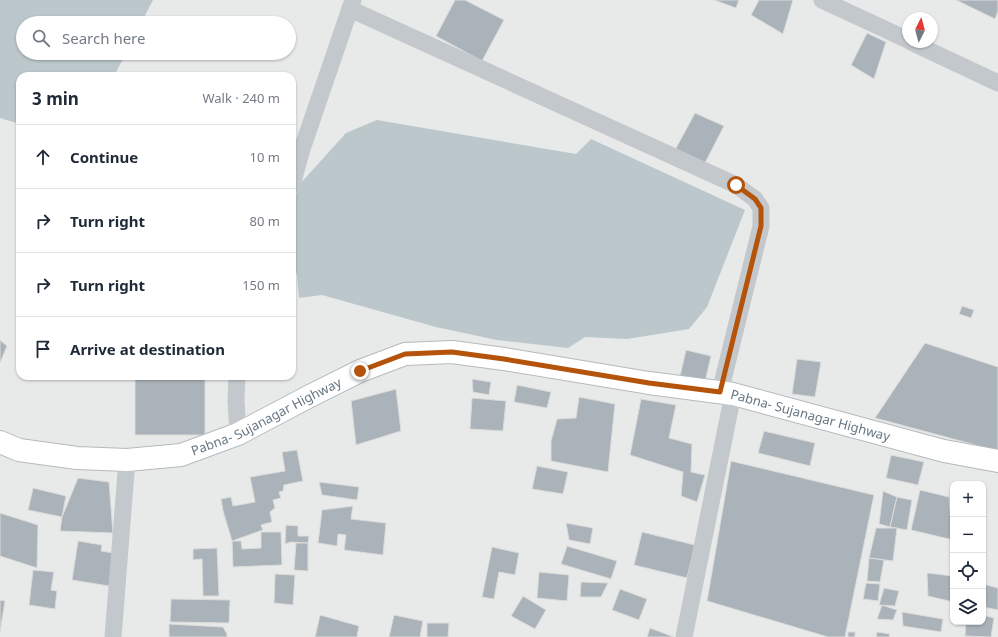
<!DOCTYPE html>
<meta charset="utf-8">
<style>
body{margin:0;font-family:"Noto Sans",sans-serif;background:#f2f2f3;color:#1f2937}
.controls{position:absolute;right:12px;bottom:12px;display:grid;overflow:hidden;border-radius:8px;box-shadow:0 1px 3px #0004}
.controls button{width:36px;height:36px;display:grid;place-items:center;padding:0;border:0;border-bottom:1px solid #e0e1e3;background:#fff;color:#1f2937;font:20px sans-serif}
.compass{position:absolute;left:902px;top:12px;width:36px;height:36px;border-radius:50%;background:#fff;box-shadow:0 1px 3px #0004;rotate:6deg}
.stop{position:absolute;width:12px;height:12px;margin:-9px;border:3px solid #b45309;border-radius:50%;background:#fff}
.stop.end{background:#b45309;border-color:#fff;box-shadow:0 1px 4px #0008}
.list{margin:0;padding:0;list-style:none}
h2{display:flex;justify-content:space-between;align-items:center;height:52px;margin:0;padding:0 16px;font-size:17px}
h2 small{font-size:13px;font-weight:400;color:#747a83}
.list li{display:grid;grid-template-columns:26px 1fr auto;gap:12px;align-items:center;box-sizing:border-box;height:64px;padding:0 16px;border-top:1px solid #e0e1e3}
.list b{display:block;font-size:15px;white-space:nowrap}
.list em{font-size:13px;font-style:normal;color:#747a83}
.icon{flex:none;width:22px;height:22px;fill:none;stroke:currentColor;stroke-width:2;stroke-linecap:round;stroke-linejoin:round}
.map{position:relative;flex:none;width:998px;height:637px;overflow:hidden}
.search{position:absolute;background:#fff;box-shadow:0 1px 3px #0004;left:16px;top:16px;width:280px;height:44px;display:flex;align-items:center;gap:10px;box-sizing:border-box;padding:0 14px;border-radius:22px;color:#747a83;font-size:15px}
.panel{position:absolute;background:#fff;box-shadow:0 1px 3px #0004;left:16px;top:72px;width:280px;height:308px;border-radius:12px}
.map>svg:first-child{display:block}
.built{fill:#e8e9e9;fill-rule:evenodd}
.water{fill:#bbc7cb}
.building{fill:#aab3b9;stroke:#dcdcda}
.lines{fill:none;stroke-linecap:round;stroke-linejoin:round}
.primary-casing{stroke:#b5babe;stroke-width:24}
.minor{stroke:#c3c8cc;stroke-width:17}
.primary{stroke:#fff;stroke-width:22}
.route{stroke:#b45309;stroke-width:5}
.labels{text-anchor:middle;stroke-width:4;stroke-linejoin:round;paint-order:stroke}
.street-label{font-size:13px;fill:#657683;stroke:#fff}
</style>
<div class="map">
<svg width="998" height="637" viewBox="0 0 998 637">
<rect width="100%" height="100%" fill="#fafaf8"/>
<path class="built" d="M0 0H998V637H0ZM908 18H932V42H908ZM23 23H289V53H23ZM20 76H292V376H20ZM953 484H983V622H953Z"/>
<g class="water">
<polygon points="0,0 153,0 141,23 23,23 23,53 126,53 114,76 20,76 20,124 0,118"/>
<polygon points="377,120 576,154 591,139 745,210 707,307 689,329 627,339 585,337 568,348 497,340 436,327 322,295 299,298 297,275 292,260 292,207 299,185 346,133"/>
</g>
<g class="building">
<polygon points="455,0 465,0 504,20 482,61 436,36"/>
<polygon points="714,0 739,0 736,8"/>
<polygon points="759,0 793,0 783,34 751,15"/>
<polygon points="956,0 998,0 998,11 995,19"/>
<polygon points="867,33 886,42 874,79 851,65"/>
<polygon points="695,113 724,126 705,163 675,150"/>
<polygon points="962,306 974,310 971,318 959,314"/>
<polygon points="0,340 7,346 0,363"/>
<polygon points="925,343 998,367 998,451 875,418"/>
<polygon points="686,350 711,356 705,382 680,376"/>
<polygon points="797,359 821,362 815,397 792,394"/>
<rect x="135" y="376" width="70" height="59"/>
<polygon points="472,379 491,382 489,395 473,392"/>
<polygon points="517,385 551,392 547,408 514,402"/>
<polygon points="396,389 401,431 356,445 351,401"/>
<polygon points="579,397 615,404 608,472 551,461 551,441 557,419 576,418"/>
<polygon points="472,398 506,401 503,431 470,429"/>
<polygon points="641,399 676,405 669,438 692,444 691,472 705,475 697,502 681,496 683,472 630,455"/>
<polygon points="764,431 815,443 810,466 758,453"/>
<polygon points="297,450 303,481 284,485 283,491 279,492 281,498 273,500 275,508 270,512 272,522 261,525 263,530 232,541 223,511 221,499 231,497 233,506 255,502 250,477 285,471 282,452"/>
<polygon points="891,455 924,462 918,485 886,478"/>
<polygon points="731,461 874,495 845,637 828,637 707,601"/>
<polygon points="537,466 568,472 563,494 532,489"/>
<polygon points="78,478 109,482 113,533 60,531 62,517"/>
<polygon points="319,482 359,487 357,500 322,495"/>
<polygon points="33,488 66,496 62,517 28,510"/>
<polygon points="920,490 949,497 951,525 953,526 953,540 911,530"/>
<polygon points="883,491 897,497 890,527 879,524"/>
<polygon points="897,497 912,500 907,530 890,527"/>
<polygon points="353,506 351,519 386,523 383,555 344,550 346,535 338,534 337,546 318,543 322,510"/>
<polygon points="0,513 38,525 37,568 0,556"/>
<polygon points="566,523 593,528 590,544 569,540"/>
<polygon points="286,525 298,526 298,536 309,536 308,543 291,542 285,544"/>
<polygon points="876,528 897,528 893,561 869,558"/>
<polygon points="261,532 281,532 282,565 233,567 232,541 241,541 242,549 261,548"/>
<polygon points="642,532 695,545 687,578 634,565"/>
<polygon points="78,541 102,545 101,551 114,553 109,586 72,580"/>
<polygon points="296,543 308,543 308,571 294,570"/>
<polygon points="567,546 617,561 611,579 561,564"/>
<polygon points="492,547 519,553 515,575 499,572 494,599 482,597"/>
<polygon points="217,548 219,596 203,596 202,559 193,560 193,549"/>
<polygon points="869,558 884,560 880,582 867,581"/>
<polygon points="33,570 54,572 51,590 57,591 55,609 29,605"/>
<polygon points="539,572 569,575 567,601 537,598"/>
<polygon points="927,573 953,576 953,602 928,596"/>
<polygon points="275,574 295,575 293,605 274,603"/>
<polygon points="581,582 608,583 601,597 580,597"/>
<polygon points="866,583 880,584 878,601 863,599"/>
<polygon points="983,584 998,588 998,610 983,607"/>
<polygon points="884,588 899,591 895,606 879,605"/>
<polygon points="620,589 647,599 639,620 612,610"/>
<polygon points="523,596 546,610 535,629 511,616"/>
<polygon points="171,599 230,600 229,623 170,622"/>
<polygon points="0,600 5,601 0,632"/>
<polygon points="882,605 897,610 893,620 877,619"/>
<polygon points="902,612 943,619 941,632 903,626"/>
<polygon points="320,615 359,626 357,637 315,637"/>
<polygon points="394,615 423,621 420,637 389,637"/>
<polygon points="983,615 994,618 991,637 965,636 966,622 983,622"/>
<polygon points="427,623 449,623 448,637 427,637"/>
<polygon points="169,624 223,627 227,634 227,637 169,637"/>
<polygon points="650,628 674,637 647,637"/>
<rect x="848" y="632" width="7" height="5"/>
<polygon points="877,632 890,634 889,637 876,637"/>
</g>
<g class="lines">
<defs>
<g id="primary">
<path id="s1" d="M0 442 19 450 77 458 127 460 181 455 238 434 310 396 360 371 405 354 452 352 504 359 649 383 733 394 944 451 998 461"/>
</g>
</defs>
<use href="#primary" class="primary-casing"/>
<g class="minor">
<polyline points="822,0 908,40"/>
<polyline points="350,9 736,185 755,199 761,208 761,226 720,392"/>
<polyline points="911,42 998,83"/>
<polyline points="292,185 302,149 353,0"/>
<polyline points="237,376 236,400 238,434"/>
<polyline points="113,637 127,460"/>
<polyline points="684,637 733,394"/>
</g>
<use href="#primary" class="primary"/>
</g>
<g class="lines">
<polyline class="route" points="360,371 405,354 452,352 504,359 649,383 720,392 761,226 761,208 755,199 736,185"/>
</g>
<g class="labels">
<g class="street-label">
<text dy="5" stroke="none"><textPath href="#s1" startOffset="277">Pabna- Sujanagar Highway</textPath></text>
<text dy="5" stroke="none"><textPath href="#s1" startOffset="841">Pabna- Sujanagar Highway</textPath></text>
</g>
</g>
</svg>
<div class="controls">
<button>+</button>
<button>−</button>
<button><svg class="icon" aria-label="locate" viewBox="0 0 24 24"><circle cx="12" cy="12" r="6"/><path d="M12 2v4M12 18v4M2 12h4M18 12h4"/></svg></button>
<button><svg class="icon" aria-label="layers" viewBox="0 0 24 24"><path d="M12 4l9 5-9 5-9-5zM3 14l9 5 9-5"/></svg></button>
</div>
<svg class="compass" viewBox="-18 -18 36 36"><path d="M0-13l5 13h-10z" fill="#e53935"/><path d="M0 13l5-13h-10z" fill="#747a83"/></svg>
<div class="stop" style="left:736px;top:185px"></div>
<div class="stop end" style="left:360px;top:371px"></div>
<div class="search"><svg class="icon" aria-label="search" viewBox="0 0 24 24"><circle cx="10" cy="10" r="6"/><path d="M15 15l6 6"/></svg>Search here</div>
<section class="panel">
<h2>3 min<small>Walk · 240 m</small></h2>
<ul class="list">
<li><svg class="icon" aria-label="ahead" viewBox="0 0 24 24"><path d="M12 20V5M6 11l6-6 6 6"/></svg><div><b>Continue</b></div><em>10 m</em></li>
<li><svg class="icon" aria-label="right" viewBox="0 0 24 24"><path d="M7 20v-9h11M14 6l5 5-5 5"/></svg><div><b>Turn right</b></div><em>80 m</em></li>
<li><svg class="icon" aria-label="right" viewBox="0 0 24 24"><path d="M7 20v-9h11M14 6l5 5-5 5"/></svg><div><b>Turn right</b></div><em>150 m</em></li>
<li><svg class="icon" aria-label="arrive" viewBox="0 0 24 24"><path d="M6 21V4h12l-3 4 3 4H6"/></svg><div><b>Arrive at destination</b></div></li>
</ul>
</section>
</div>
